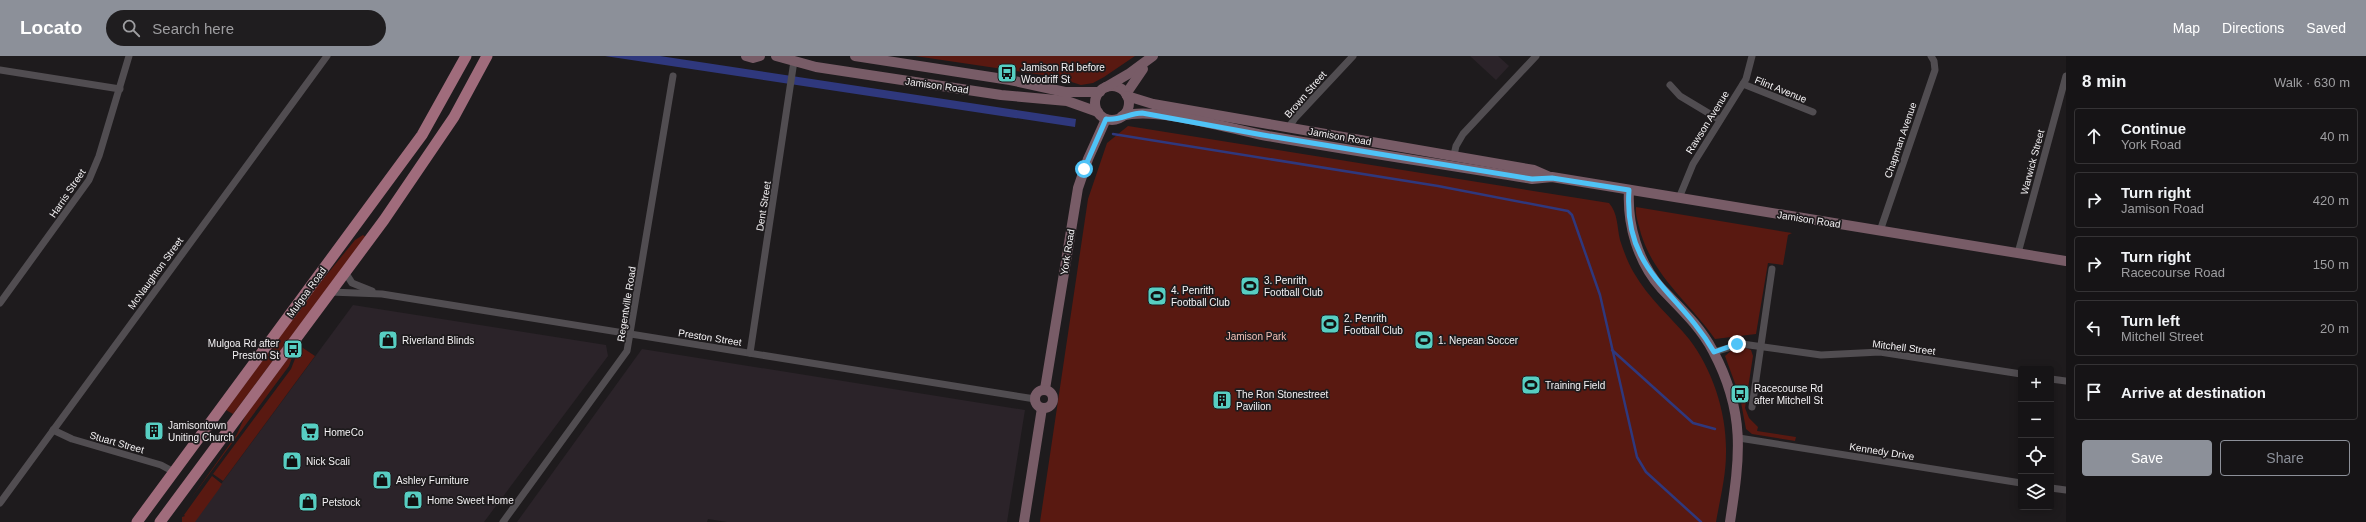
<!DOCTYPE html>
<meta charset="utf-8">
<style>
body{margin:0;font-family:Arial,sans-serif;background:#1f1d1f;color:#f1f3f6}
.controls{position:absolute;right:12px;bottom:12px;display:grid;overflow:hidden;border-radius:4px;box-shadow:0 2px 10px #0003}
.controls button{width:36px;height:36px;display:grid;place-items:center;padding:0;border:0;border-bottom:1px solid #353335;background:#161416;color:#f1f3f6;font:20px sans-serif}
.stop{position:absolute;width:12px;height:12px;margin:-9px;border:3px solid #4fc3f7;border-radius:50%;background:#fff}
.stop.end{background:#4fc3f7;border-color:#fff;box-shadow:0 1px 4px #0008}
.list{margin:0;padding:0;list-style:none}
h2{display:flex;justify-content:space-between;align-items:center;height:52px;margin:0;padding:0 16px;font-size:17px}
h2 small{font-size:13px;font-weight:400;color:#9e9ea1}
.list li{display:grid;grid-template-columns:26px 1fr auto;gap:12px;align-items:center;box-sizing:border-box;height:56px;margin:0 8px 8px;padding:0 8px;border:1px solid #353335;border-radius:4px}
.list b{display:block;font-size:15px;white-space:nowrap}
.list p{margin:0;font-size:13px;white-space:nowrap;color:#9e9ea1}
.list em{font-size:13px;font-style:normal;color:#9e9ea1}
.actions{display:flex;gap:8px;padding:12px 16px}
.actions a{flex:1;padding:9px 0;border:1px solid #8c9099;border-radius:4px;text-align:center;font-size:14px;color:#8c9099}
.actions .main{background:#8c9099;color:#fff}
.icon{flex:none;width:22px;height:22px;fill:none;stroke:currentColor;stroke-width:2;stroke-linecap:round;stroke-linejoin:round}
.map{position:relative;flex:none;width:2066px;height:466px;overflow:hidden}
header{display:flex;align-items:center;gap:24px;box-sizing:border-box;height:56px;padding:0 20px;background:#8c9099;color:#fff}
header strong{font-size:19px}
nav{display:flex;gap:22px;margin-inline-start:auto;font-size:14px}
.search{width:280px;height:36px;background:#1f1d1f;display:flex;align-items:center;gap:10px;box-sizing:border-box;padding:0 14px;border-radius:22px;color:#9e9ea1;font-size:15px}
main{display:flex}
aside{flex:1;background:#161416}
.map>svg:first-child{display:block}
.built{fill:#2b2329}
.green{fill:#591911}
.water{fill:#2f387d}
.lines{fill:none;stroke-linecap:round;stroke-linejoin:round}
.stream{stroke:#2f387d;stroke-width:2.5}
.street{stroke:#514d51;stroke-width:7}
.secondary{stroke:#785c67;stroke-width:10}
.primary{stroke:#a06c7c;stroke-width:11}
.route{stroke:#4fc3f7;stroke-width:5}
.labels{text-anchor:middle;stroke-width:3.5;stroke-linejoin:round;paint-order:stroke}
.poi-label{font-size:10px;fill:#f4f2f4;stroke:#1e1b1d;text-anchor:start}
.street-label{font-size:10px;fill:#f4f2f4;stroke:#1e1b1d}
.park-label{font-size:10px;fill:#f3c1b8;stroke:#1e1b1d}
</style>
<header>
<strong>Locato</strong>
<div class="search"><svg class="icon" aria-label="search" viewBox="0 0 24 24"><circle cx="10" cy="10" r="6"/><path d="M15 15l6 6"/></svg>Search here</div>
<nav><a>Map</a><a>Directions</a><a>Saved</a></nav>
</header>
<main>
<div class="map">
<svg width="2066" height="466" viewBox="0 0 2066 466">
<rect width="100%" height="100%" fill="#1e1b1d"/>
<g class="built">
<polygon points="1470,0 1498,0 1509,10 1496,24"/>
<polygon points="353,249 606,289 608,300 484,466 193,466"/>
<polygon points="642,293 1025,354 1007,466 727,466 708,463 707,466 517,466"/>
</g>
<g class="green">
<polygon points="915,0 1135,0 1104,21 1093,27 1081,29 1056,21"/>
<path d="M1128 70 1609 147C1618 157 1617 171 1620 184 1624 196 1628 207 1634 217 1648 242 1671 261 1689 283 1713 314 1727 358 1726 397 1726 420 1720 443 1716 466H1040L1088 143 1107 87Z"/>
<path d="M1636 151 1792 177 1788 179 1783 209 1768 207 1756 278 1715 283C1689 246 1655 222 1641 178 1639 169 1635 160 1636 151Z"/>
<polygon points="363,179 366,181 233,358 226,354 311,238 355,184"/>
<polygon points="300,290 315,300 223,425 213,418 291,313"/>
<polygon points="1746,292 1751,294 1753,300 1745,352 1749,362 1758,371 1757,375 1796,381 1795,385 1752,378 1746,373 1740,341 1725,300 1733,293"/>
<polygon points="295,293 289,310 190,444 237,378 246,358"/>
<polygon points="212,420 222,428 219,433 195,466 182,466 182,461 185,460 184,459"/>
</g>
<polygon class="water" points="605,0 660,0 1076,63 1075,71"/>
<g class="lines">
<g class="stream">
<polyline points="1113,78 1438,130 1568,155 1572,159 1600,239 1637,401 1646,416 1701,466"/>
<polyline points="1612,294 1693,367 1715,373"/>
</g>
<g class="street">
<polyline points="0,14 120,33"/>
<polyline points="1743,28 1813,56"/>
<polyline points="1670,29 1680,40 1720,64"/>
<polyline points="1289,71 1295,62 1353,0"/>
<polyline points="1454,99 1456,90 1463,78 1536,0"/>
<polyline points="1679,142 1693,108 1746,23 1752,0"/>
<polyline points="1880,175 1935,14 1934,5 1931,0"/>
<polyline points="2018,197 2066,20"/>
<polyline points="345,216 352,227 372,235"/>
<polyline points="330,236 382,238 1035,343"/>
<polyline points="0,247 89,124 99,100 129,0"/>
<polyline points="1714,296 1742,288 1821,299 1880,296 2021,318"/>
<polyline points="750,297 794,5"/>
<polyline points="2051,323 2066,325"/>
<polyline points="1752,351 1772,213"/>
<polyline points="53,374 72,383 161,409 174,416"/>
<polyline points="1739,382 2021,427"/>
<polyline points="2051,432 2066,434"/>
<polyline points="0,447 327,0"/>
<polyline points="503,466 627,295 673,20"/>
</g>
<g class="secondary">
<polyline points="746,0 753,2 760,0"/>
<polyline points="776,0 816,11 1001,39 1067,45 1098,56"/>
<polyline points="855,0 1010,24 1065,36 1100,36"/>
<circle cx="1112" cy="47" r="17"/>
<polyline points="1106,31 1130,17 1153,0"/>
<polyline points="1126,38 1143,13"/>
<polyline points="1127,40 1153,48 1534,114 1550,121"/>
<path d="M1122 60C1154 50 1227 72 1262 79 1352 95 1442 108 1532 123L1552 121 2066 205"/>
<path d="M1629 134C1627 169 1638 206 1661 232 1680 252 1700 270 1713 295 1746 357 1740 400 1730 466"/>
<polyline points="1045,333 1078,132 1088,103 1106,63"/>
<circle cx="1044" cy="343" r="9"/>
<polyline points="1024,466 1042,352"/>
</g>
<g class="primary">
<polyline points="137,466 422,79 466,0"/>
<polyline points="160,466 384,164 454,61 487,0"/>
</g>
</g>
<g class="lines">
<path class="route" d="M1084 113 1106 63C1119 65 1130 57 1142 57L1263 79 1532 123 1552 122 1629 134C1623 216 1679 235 1714 296L1737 288"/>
</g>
<defs>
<symbol id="bus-square" viewBox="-11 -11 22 22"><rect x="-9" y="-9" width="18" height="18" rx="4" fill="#57cec2" stroke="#1e1b1d"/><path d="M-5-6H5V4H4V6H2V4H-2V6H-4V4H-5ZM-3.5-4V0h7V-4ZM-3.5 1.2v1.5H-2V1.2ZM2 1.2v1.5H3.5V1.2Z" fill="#111"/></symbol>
<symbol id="stadium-square" viewBox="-11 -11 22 22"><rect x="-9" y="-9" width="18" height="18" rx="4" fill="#57cec2" stroke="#1e1b1d"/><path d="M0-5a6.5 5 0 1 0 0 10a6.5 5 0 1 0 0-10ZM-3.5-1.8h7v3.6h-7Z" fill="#111"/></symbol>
<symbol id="shop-square" viewBox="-11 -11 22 22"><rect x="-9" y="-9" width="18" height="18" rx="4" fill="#57cec2" stroke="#1e1b1d"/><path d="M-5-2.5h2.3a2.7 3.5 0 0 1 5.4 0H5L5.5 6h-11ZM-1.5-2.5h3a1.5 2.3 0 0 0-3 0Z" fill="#111"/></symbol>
<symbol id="building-square" viewBox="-11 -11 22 22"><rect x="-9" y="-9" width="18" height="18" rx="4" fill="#57cec2" stroke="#1e1b1d"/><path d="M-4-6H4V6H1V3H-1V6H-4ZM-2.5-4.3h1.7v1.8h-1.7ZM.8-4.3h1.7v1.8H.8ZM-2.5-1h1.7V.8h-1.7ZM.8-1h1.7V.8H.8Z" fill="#111"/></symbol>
<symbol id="supermarket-square" viewBox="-11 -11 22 22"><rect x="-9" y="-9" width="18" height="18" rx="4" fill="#57cec2" stroke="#1e1b1d"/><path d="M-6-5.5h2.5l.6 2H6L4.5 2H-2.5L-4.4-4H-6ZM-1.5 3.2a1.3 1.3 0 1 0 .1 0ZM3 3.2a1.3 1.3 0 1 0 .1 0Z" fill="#111"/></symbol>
</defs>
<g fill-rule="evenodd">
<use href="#bus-square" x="996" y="6" width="22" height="22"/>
<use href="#stadium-square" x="1239" y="219" width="22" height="22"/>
<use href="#stadium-square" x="1146" y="229" width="22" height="22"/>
<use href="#stadium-square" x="1319" y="257" width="22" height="22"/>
<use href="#shop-square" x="377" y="273" width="22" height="22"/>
<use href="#stadium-square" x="1413" y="273" width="22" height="22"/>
<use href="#bus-square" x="282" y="282" width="22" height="22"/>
<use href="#stadium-square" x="1520" y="318" width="22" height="22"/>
<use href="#bus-square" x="1729" y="327" width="22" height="22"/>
<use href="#building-square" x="1211" y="333" width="22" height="22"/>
<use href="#building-square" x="143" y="364" width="22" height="22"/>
<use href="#supermarket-square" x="299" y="365" width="22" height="22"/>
<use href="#shop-square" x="281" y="394" width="22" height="22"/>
<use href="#shop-square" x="371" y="413" width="22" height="22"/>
<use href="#shop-square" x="402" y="433" width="22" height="22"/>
<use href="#shop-square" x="297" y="435" width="22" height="22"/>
</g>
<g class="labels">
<g class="poi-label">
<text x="1021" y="15">Jamison Rd before<tspan x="1021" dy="12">Woodriff St</tspan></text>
<text x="1264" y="228">3. Penrith<tspan x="1264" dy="12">Football Club</tspan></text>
<text x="1171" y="238">4. Penrith<tspan x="1171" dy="12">Football Club</tspan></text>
<text x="1344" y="266">2. Penrith<tspan x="1344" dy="12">Football Club</tspan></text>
<text x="402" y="288">Riverland Blinds</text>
<text x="1438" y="288">1. Nepean Soccer</text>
<text x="279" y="291" text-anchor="end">Mulgoa Rd after<tspan x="279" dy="12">Preston St</tspan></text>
<text x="1545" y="333">Training Field</text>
<text x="1754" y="336">Racecourse Rd<tspan x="1754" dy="12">after Mitchell St</tspan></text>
<text x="1236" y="342">The Ron Stonestreet<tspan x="1236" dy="12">Pavilion</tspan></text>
<text x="168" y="373">Jamisontown<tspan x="168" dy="12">Uniting Church</tspan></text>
<text x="324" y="380">HomeCo</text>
<text x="306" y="409">Nick Scali</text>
<text x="396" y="428">Ashley Furniture</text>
<text x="427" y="448">Home Sweet Home</text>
<text x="322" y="450">Petstock</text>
</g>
<g class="street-label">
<text transform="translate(937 29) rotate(8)" y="4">Jamison Road</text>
<text transform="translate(1781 33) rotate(22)" y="4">Flint Avenue</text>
<text transform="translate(1305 38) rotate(-49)" y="4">Brown Street</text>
<text transform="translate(1707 66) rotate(-58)" y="4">Rawson Avenue</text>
<text transform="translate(1340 80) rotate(10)" y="4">Jamison Road</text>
<text transform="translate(1900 84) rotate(-71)" y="4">Chapman Avenue</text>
<text transform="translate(2032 106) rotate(-75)" y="4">Warwick Street</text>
<text transform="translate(67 137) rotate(-56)" y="4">Harris Street</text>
<text transform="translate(763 150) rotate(-81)" y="4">Dent Street</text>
<text transform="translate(1809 163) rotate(9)" y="4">Jamison Road</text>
<text transform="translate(1067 196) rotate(-81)" y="4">York Road</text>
<text transform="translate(155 217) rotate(-54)" y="4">McNaughton Street</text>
<text transform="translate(306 236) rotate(-54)" y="4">Mulgoa Road</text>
<text transform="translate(626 248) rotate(-81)" y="4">Regentville Road</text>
<text transform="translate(710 281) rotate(9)" y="4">Preston Street</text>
<text transform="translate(1904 291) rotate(7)" y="4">Mitchell Street</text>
<text transform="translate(117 386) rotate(16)" y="4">Stuart Street</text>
<text transform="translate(1882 395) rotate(9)" y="4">Kennedy Drive</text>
</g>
<g class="park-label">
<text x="1256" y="284">Jamison Park</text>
</g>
</g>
</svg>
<div class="controls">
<button>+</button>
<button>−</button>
<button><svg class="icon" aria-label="locate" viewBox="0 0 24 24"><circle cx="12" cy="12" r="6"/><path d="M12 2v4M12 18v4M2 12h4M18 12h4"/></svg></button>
<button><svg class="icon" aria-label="layers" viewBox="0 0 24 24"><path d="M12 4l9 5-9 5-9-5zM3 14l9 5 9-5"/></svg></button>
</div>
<div class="stop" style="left:1084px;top:113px"></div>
<div class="stop end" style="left:1737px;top:288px"></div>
</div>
<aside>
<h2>8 min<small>Walk · 630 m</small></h2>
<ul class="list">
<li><svg class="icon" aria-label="ahead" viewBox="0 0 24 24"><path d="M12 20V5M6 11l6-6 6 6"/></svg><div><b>Continue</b><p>York Road</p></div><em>40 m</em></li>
<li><svg class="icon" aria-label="right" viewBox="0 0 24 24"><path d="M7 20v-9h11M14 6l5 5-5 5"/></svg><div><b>Turn right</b><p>Jamison Road</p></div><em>420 m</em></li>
<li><svg class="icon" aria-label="right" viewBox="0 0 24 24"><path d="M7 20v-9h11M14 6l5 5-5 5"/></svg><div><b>Turn right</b><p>Racecourse Road</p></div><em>150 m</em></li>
<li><svg class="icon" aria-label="left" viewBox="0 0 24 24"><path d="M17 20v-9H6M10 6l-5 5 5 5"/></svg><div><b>Turn left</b><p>Mitchell Street</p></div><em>20 m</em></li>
<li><svg class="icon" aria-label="arrive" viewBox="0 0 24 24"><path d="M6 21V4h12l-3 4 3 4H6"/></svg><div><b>Arrive at destination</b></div></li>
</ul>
<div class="actions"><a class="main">Save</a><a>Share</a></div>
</aside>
</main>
